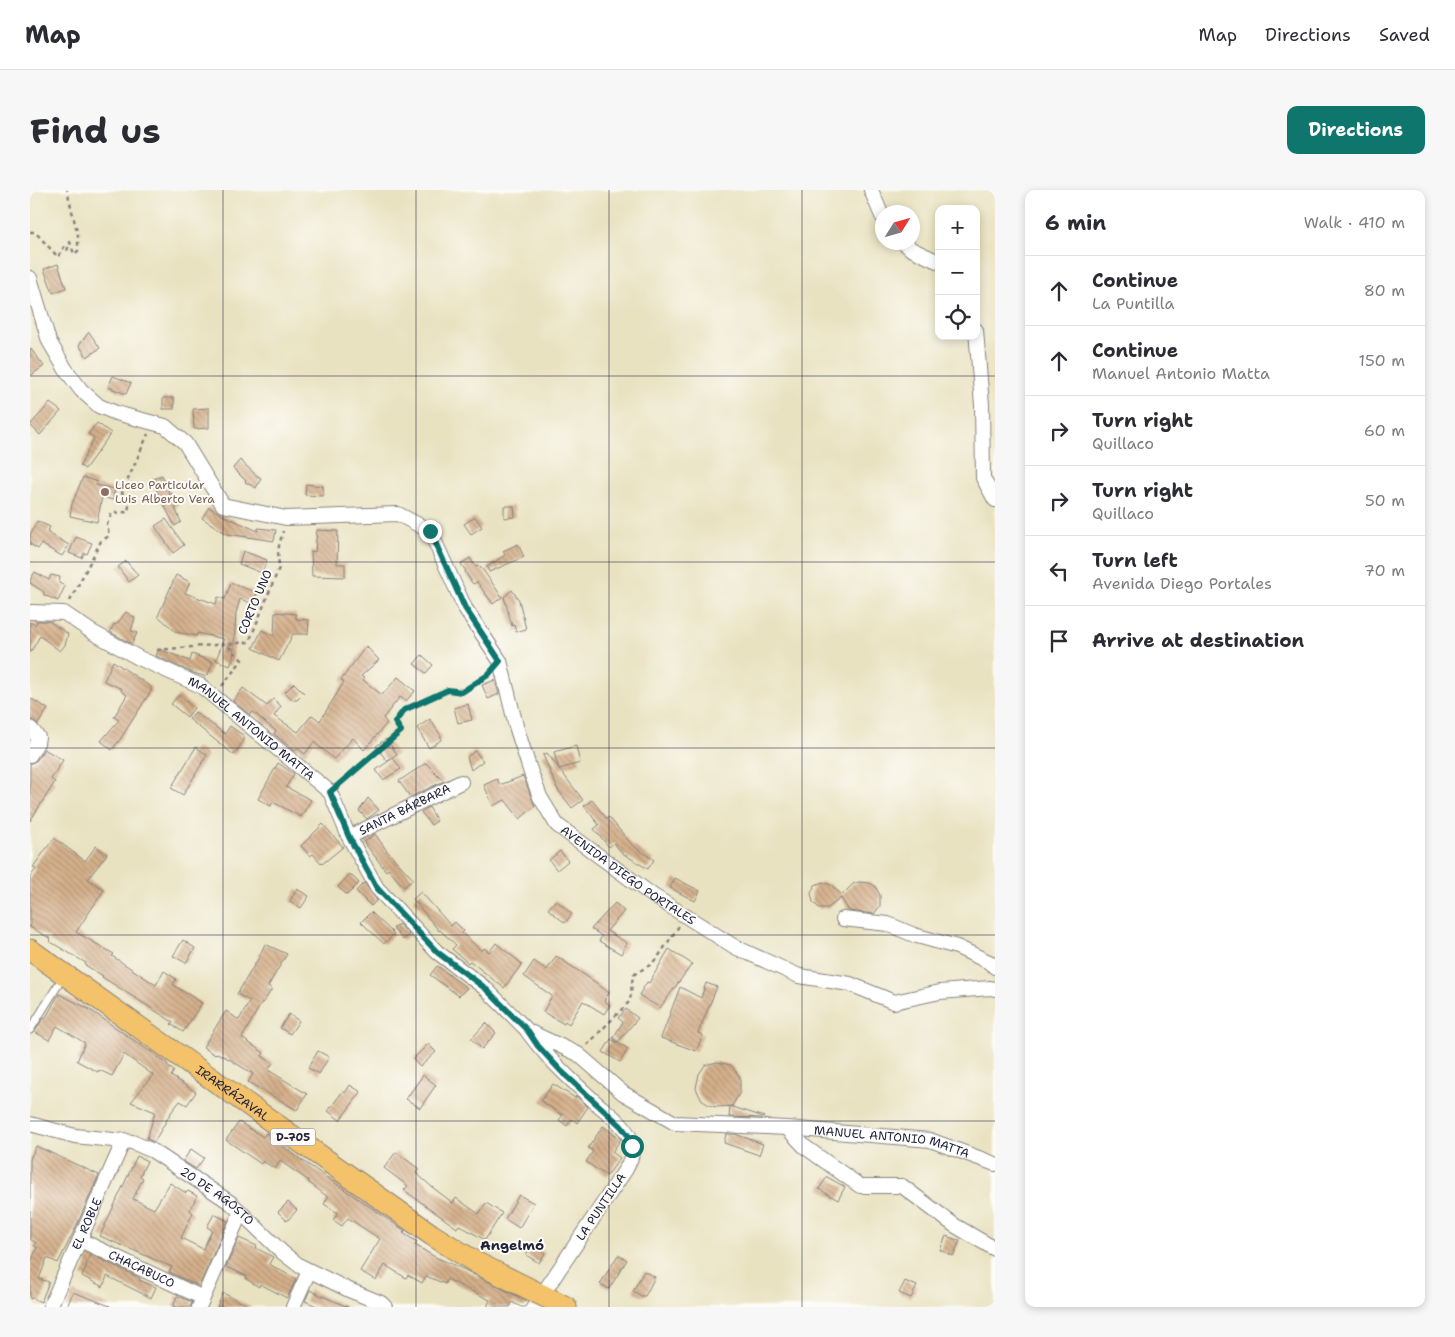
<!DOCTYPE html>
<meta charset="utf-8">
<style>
body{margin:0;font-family:"Shantell Sans",sans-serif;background:#f7f7f7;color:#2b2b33}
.controls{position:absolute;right:15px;top:15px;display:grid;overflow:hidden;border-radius:10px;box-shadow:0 2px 8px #0003}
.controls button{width:45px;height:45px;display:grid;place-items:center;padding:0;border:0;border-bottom:1px solid #e1e1e2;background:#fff;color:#2b2b33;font:25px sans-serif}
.compass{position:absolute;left:845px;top:15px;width:45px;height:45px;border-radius:50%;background:#fff;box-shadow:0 2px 8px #0003;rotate:53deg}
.stop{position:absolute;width:15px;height:15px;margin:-11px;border:4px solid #0f766e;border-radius:50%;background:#fff}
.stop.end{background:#0f766e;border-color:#fff;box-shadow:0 1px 5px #0008}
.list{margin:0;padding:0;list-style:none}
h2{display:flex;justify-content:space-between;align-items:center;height:65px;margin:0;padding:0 20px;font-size:21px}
h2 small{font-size:16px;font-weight:400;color:#7c7c81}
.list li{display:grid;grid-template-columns:32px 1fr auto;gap:15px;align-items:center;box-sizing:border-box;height:70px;padding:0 20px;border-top:1px solid #e1e1e2}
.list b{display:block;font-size:19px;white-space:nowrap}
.list p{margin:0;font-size:16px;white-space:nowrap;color:#7c7c81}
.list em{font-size:16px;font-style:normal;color:#7c7c81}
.icon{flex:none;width:28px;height:28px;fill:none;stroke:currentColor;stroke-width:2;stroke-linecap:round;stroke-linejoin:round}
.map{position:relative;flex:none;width:965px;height:1117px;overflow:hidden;border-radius:10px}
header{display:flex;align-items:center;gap:30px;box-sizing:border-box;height:70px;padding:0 25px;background:#fff;border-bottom:1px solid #e1e1e2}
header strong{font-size:24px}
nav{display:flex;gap:28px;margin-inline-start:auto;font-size:18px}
.intro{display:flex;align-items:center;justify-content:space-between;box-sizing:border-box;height:120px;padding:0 30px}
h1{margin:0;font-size:35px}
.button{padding:12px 22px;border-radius:10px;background:#0f766e;color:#fff;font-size:18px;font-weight:700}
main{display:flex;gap:30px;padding:0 30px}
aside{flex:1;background:#fff;border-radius:10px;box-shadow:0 2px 8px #0003}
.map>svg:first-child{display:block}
.building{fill:url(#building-back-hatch)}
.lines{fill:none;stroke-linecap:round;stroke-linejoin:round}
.lane-casing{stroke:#86827e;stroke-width:9}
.street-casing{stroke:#86827e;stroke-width:16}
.primary-casing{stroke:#86827e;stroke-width:23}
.path{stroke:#86827e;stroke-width:2.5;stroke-dasharray:4 4;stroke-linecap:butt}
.lane{stroke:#fff;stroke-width:7}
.street{stroke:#fff;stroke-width:14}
.primary{stroke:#f3c26a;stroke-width:21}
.route{stroke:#0f766e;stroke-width:6}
.grid{fill:none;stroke:#22223b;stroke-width:1;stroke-opacity:0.55}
.education-dot{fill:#8d6e63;stroke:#fdfcf7;stroke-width:2}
.labels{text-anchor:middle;stroke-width:4;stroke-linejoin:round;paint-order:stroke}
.shield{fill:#fdfcf7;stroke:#646373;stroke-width:1}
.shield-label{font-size:11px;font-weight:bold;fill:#22223b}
.education-label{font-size:12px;fill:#785e54;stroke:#fdfcf7;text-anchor:start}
.street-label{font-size:12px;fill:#22223b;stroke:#fdfcf7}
.neighbourhood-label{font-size:14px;font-weight:bold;fill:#22223b;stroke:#fdfcf7}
</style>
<header>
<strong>Map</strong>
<nav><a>Map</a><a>Directions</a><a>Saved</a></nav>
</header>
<div class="intro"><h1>Find us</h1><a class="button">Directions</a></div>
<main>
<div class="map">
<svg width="965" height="1117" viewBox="0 0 965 1117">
<defs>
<pattern id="building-back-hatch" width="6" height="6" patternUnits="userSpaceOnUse" patternTransform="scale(1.25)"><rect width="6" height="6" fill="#d5b08b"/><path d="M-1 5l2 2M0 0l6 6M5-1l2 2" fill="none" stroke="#ac8f73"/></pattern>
</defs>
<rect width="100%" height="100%" fill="#fdfcf7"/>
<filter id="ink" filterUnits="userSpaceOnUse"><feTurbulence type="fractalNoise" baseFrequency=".02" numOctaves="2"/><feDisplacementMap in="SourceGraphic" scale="10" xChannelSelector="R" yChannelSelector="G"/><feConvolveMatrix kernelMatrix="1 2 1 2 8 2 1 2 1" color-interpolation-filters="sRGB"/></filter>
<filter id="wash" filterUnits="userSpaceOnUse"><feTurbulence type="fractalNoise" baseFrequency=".0096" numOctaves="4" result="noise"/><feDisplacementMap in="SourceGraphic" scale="20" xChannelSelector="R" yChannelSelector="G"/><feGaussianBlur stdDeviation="1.12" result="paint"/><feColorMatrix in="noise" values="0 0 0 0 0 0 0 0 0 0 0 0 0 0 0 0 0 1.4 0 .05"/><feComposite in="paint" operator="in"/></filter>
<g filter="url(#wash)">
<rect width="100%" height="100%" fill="#e9e2c1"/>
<g id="blocks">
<g class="building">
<polygon points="28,74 36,98 23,103 14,79"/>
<polygon points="59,142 70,158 57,167 49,155"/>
<polygon points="0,158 14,176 0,186"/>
<polygon points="83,186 101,193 96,204 78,197"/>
<rect x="133" y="208" width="11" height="11"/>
<polygon points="20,213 31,221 10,245 0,235"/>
<polygon points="179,218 179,238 164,239 163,219"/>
<polygon points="67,233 81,243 55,279 50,276 64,248 58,244"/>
<polygon points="210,270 226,285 231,288 226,298 215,292 216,291 203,278"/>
<polygon points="132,285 140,305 142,303 149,315 145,318 151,332 145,336 121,290"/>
<polygon points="53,287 67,292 66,295 85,299 83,310 72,307 67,332 40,326 42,314"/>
<polygon points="276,294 293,296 293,306 275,305"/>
<polygon points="474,316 484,316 485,327 474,328"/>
<polygon points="179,317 192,325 228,341 228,338 246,340 244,351 197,344 172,328"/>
<polygon points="445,327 452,337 441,344 434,334"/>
<polygon points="136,329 154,355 143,363 125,336"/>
<polygon points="7,331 20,337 17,342 39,355 32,366 11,354 8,359 0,354 0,345"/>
<polygon points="287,340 308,341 307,374 315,374 315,387 282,386 281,361 285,362"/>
<polygon points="46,347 62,353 57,364 54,363 52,368 39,363"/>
<polygon points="488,354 494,367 459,382 457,377 475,365 473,361"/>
<polygon points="213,361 237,370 232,383 209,374"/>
<polygon points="440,368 446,377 449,376 453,380 472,407 463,414 447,392 443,394 435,382 436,381 431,374"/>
<polygon points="96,371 108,385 99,392 88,377"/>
<polygon points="5,382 19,390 21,385 30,387 29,393 35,396 28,411 14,405 14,402 0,393 0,390"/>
<polygon points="146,385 160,392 155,403 186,414 188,407 195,409 201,393 227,403 223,414 210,409 206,423 203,469 200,476 186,470 194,449 167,443 167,446 146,442 128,426"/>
<polygon points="482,400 489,410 496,439 486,442 484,435 482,436 474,407"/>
<polygon points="96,422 105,428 101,441 107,443 102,454 80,442 84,434 86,435"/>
<polygon points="245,422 266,424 266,429 279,430 278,444 263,444 249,471 223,458 232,440 244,446"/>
<polygon points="7,431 19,431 38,444 35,455 30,461 10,446 0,463 0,432 5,435"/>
<polygon points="336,456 349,470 331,486 334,488 333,490 352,505 368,487 385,501 376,511 370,507 353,528 357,533 334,560 323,548 304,569 284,552 275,564 267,558 265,561 244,544 246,541 223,522 220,525 203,511 213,498 237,516 243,509 251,516 244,526 268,542 282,525 290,531 314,492 311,490"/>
<polygon points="129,459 160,471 162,464 183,472 177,487 163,483 126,466"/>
<polygon points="392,465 403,475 396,483 384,474"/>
<polygon points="83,471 121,497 121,501 91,548 82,560 71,551 89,530 84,527 97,505 91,501 92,499 74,491"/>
<polygon points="465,490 469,504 458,509 452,495"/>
<polygon points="264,493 274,503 267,510 263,510 255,502"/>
<polygon points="149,505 164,518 157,527 141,514"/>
<polygon points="0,508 18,519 8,534 0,529"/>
<polygon points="438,514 442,530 428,533 424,518"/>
<polygon points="165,522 195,544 200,536 214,546 214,550 204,565 159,529"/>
<polygon points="400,529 411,546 411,550 399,558 387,538"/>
<polygon points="356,549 367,564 357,571 346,556"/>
<polygon points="546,556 550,573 529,579 524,562"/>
<polygon points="166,557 177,565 153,605 141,598"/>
<polygon points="14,559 33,570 21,589 25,592 0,631 0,574 7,570"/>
<polygon points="445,561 453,571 441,580 437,567"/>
<polygon points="517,563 553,610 542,618 528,600 513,565"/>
<polygon points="363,568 371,579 353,590 346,580"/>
<polygon points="248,573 264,584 256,597 281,610 271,627 243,612 241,616 228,609"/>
<polygon points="396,573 414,591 380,607 369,591"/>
<polygon points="493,586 505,616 490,629 475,610 463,616 454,595 467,589 470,595"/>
<polygon points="338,608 349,620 337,629 329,621"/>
<polygon points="562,610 577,629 579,627 602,655 624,670 618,679 592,663 584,653 579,657 564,639 569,635 554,616"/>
<polygon points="399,617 407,631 401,635 391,622"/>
<polygon points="293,634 313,657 292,674 283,664 280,666 271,656"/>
<polygon points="345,644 357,661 383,689 374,697 358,679 356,681 334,652"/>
<polygon points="24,648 55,671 66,656 77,664 58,689 74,700 46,742 84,764 82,766 126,795 134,781 146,789 143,795 172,813 153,842 141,834 143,832 72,787 73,786 55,775 56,773 19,751 21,749 0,737 0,687 6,679 3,677"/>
<polygon points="530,661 538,671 527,680 519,670"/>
<polygon points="320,684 329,693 317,705 308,697"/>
<polygon points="645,688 670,701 665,711 640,698"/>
<polygon points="793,692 801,695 812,705 823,694 829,692 840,693 845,696 850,705 850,716 844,724 819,721 811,708 798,718 789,718 783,712 781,703 785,695"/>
<polygon points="334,693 347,710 341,716 326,701"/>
<polygon points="267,699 279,706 271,718 260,711"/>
<polygon points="391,702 421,736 425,732 434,741 432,743 452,761 454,758 459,762 466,753 492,774 474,798 440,771 438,773 422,759 426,755 410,740 409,741 383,709"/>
<polygon points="526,710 542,724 535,733 518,719"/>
<polygon points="585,713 594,721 577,741 597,753 591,764 569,751 572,746 561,739"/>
<polygon points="341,722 364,744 354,754 331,732"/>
<polygon points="369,734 379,745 373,750 363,738"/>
<polygon points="153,750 165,758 156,773 143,766"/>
<polygon points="235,754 257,764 238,796 242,799 233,813 232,812 212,848 234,863 232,866 243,873 238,880 277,904 267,920 218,892 223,884 199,869 187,863 185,865 173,857 196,821 209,830 220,811 207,804 228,769"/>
<polygon points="639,759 662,774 630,818 609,805 617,792 619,793"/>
<polygon points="526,766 568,794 579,803 574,811 580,815 574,824 553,811 539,834 535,831 534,834 513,822 522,806 494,786 504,771 517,780"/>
<polygon points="407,776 437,798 429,806 400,785"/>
<polygon points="676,793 687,797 668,843 673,845 666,861 631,848 650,797 671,808"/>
<polygon points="29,804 59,819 138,874 137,876 144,881 141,886 166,902 157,915 150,911 142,921 124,952 117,949 125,922 101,912 123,885 94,864 82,886 69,880 68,882 47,871 55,853 27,836 19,850 5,842 13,828 15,829"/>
<polygon points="596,819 608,828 588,852 583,848 593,832 588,828"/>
<polygon points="259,824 269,831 260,844 250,838"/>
<polygon points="456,833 466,843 452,859 441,849"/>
<polygon points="581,849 598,859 590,872 573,862"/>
<polygon points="398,854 406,862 390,877 383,869"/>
<polygon points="288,861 299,867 289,884 278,878"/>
<polygon points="687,872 701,875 710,887 710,902 702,916 686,917 679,915 673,911 669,905 666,898 669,884 675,875"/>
<polygon points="393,885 406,895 390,918 376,909"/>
<polygon points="523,894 545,908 546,906 558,917 547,933 542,929 537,936 529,930 534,924 532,925 511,911"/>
<polygon points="320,895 331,902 310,930 298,921 313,901 315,903"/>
<polygon points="700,916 734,927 733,928 699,927"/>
<polygon points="209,932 233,947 236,943 241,946 270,969 375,1041 373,1043 387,1052 385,1055 405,1067 433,1079 498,1112 495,1117 491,1117 482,1112 480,1117 457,1117 460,1110 417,1089 415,1094 396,1086 392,1093 378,1085 376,1088 355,1075 346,1090 330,1081 350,1049 318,1028 312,1036 303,1030 308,1023 294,1014 298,1007 278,992 279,991 250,971 245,979 233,971 231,974 196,950"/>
<polygon points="573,936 591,949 582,962 590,968 577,986 556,972 563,961 558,958"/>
<polygon points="696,944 705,944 733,954 729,965 694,953"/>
<polygon points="6,956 69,985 45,1039 28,1073 17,1068 9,1089 19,1092 11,1112 2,1108 0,1109 0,1075 7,1057 4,1056 6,1053 0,1049 0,969"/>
<polygon points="161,959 174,968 166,979 153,971"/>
<polygon points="366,962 389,979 386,983 402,997 423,1013 426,1008 449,1024 456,1013 472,1023 455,1050 429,1035 427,1038 374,1000 378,996 354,978"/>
<polygon points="107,966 117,971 110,986 113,988 103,1009 124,1019 140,993 156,1003 158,1001 167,1006 160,1020 163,1023 151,1048 173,1059 182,1040 177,1037 184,1024 198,1031 169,1096 139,1082 142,1077 70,1046"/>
<polygon points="797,987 815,997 808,1010 789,999"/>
<polygon points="489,1005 504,1013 489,1038 475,1029"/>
<polygon points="258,1012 267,1020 257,1031 248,1022"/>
<polygon points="916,1046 930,1051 923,1066 910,1060"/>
<polygon points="209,1048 227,1056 226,1058 243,1067 239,1074 266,1089 257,1108 230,1094 229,1097 216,1089 217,1086 196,1077"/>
<polygon points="502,1055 515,1063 509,1073 496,1065"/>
<polygon points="60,1064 110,1088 109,1090 126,1097 121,1108 77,1086 73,1097 52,1086 57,1075 56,1075"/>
<polygon points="588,1065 597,1070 579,1099 570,1094"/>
<polygon points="614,1081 625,1087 615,1106 611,1106 603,1101"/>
<polygon points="875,1091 887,1096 881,1108 869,1103"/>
<polygon points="280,1100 290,1105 318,1117 289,1117 275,1111"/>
<polygon points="43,1102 80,1116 80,1117 37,1117"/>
<polygon points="193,1103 221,1117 187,1117"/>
<polygon points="147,1106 162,1112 160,1117 143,1117"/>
</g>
</g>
</g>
<g filter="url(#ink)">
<use href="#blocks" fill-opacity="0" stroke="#86827e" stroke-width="1"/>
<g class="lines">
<defs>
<polyline id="lane" points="0,840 33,787"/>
<g id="street">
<polyline points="841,0 852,26"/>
<polyline points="873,52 881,59 909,72"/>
<path id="s1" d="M0 88 19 151 36 180 51 200 69 216 86 223 135 236 155 253 193 315 256 328 368 324 400 341 435 418 470 471 486 536 499 577 510 607 527 635 622 705 705 757 769 786 820 794 864 812 910 802 960 798 965 799"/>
<polyline points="946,140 952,215 953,288 965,310"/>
<path id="s2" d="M0 422 34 423 62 442 109 468 171 496 300 602 319 647 347 698 407 762 455 798 498 841 548 864 593 903 645 933 757 938 900 950 965 974"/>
<polyline points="0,538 8,547 7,553 0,565"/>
<path id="s3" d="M319 647 431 592"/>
<polyline points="813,729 858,734 884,745 927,757 959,772 965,777"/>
<path d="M498 842C517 868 540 889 564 911 575 921 592 932 599 946 605 958 602 968 596 979L512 1105"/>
<path id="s4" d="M0 934 45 946 102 952 123 961 201 1013 253 1063 270 1076 319 1100 351 1113 355 1117"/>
<polyline points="757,938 775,957 830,996 872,996 924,1035 965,1059"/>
<path id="s5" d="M50 1050 173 1108"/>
<path id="s6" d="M20 1117 94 950"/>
<polyline points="169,1117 211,1022"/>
<polyline points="263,1117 279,1081"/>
</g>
<g id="primary">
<path id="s7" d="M0 760 402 1045 447 1073 536 1117"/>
</g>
</defs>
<use href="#lane" class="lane-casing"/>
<use href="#street" class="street-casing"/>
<use href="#primary" class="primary-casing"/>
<g class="path">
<polyline points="0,42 5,42 28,67 34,57 37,61 40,52 44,64 48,61 48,46 37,0"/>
<polyline points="40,411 71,351 79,346 77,334 82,323 98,322 99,316 92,303 118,244"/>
<polyline points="127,460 219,452 249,378 248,360 253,341"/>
<polyline points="192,496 212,470 197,455"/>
<polyline points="310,594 371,541 365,532 374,520 418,500 432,502 460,483"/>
<polyline points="557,855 600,811 603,785 620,775 628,767 649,736"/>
</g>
<use href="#lane" class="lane"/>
<use href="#street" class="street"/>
<use href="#primary" class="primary"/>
</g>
</g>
<g class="lines" filter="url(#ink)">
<polyline class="route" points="400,341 435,418 470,471 458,485 432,502 418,500 374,520 365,532 371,541 300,602 319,647 347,698 407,762 455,798 498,841 508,856 531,881 591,936 600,948 602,956"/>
</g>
<path class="grid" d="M193 0V1117M386 0V1117M579 0V1117M772 0V1117M0 186H965M0 372H965M0 558H965M0 745H965M0 931H965"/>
<circle class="education-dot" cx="75" cy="302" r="5"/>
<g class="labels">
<rect class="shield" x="240.5" y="938.5" width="45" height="17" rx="4"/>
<g class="shield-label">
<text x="263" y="951">D-705</text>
</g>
<g class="education-label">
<text x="85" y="299">Liceo Particular<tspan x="85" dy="14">Luis Alberto Vera</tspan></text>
</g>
<g class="street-label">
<text transform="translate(225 412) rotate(-67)" y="4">CORTO UNO</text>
<text dy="4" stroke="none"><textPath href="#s2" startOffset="255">MANUEL ANTONIO MATTA</textPath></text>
<text dy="4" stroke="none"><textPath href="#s3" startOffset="62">SANTA BÁRBARA</textPath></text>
<text dy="4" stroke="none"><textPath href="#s1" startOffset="939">AVENIDA DIEGO PORTALES</textPath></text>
<text dy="4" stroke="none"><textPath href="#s7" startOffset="248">IRARRÁZAVAL</textPath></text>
<text dy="4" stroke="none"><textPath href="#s2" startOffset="1065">MANUEL ANTONIO MATTA</textPath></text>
<text dy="4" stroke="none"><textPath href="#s4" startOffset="205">20 DE AGOSTO</textPath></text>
<text transform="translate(571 1017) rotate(-56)" y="4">LA PUNTILLA</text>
<text dy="4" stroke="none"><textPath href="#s6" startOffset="91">EL ROBLE</textPath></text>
<text dy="4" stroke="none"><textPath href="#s5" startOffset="68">CHACABUCO</textPath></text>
</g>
<g class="neighbourhood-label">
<text x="482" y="1060">Angelmó</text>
</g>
</g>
</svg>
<div class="controls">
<button>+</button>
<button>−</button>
<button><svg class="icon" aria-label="locate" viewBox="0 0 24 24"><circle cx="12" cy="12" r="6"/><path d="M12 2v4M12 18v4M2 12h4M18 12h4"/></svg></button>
</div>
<svg class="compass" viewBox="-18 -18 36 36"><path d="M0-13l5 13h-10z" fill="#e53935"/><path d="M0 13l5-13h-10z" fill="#7c7c81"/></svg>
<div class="stop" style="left:602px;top:956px"></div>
<div class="stop end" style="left:400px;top:341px"></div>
</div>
<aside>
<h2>6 min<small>Walk · 410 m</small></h2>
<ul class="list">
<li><svg class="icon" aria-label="ahead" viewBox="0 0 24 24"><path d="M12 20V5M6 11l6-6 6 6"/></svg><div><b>Continue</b><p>La Puntilla</p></div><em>80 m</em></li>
<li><svg class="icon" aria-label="ahead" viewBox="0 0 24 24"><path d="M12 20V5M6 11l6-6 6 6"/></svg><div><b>Continue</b><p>Manuel Antonio Matta</p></div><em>150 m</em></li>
<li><svg class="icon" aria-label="right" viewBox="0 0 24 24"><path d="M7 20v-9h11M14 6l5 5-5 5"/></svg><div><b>Turn right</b><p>Quillaco</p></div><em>60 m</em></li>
<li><svg class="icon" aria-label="right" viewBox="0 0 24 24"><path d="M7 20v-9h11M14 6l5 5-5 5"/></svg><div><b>Turn right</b><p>Quillaco</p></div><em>50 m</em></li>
<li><svg class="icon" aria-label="left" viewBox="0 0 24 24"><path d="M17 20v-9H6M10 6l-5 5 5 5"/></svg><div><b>Turn left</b><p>Avenida Diego Portales</p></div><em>70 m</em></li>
<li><svg class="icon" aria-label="arrive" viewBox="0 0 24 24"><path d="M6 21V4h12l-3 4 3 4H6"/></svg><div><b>Arrive at destination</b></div></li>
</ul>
</aside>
</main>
